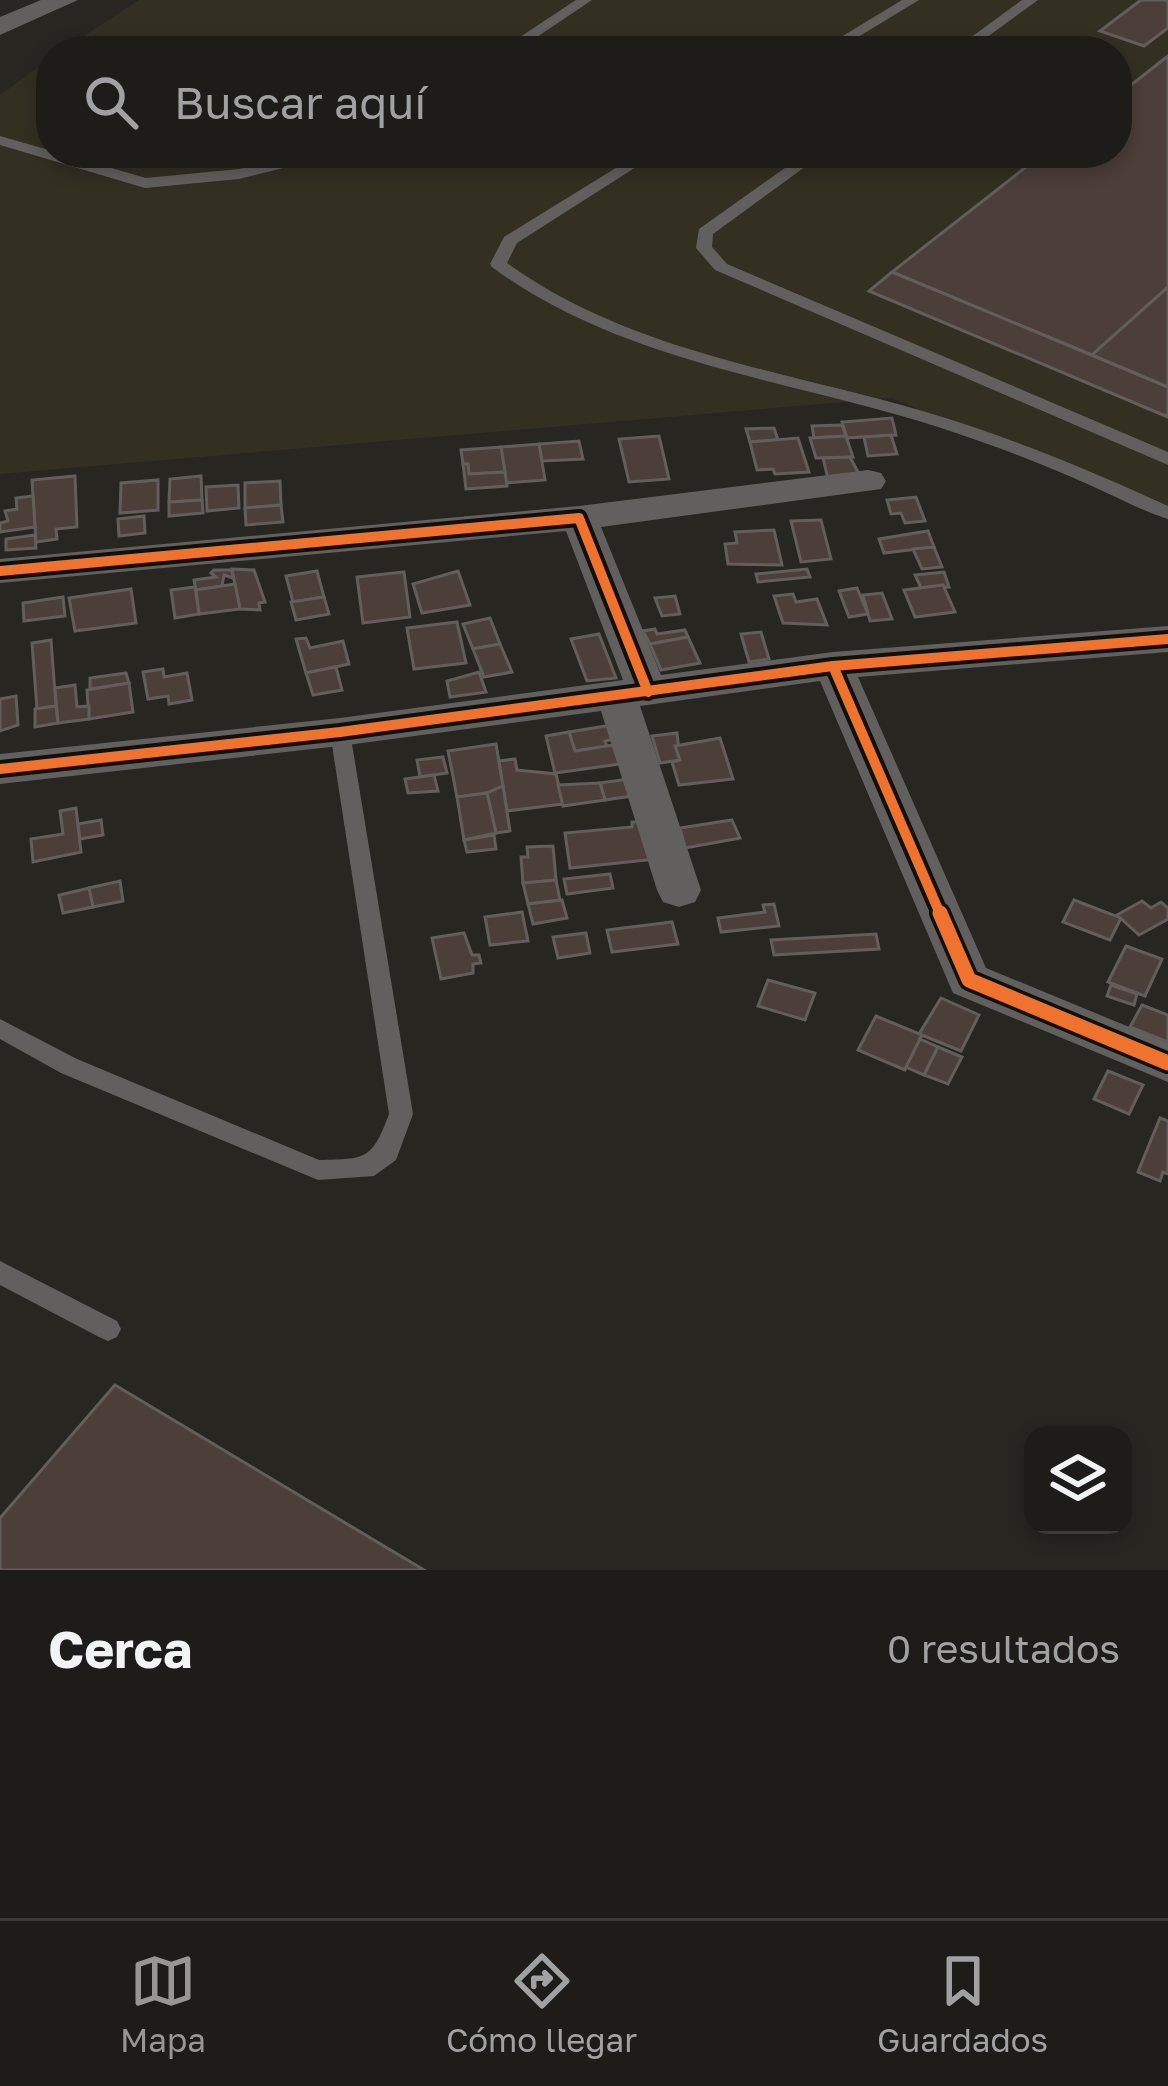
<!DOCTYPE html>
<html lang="es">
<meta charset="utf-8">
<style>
body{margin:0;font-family:"Golos Text",sans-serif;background:#2a2926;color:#f1f3f6}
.controls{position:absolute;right:36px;bottom:36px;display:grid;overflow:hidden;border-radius:24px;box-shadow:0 6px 18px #0003}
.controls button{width:108px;height:108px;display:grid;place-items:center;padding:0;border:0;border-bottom:3px solid #3b3a38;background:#1d1c19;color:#f1f3f6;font:60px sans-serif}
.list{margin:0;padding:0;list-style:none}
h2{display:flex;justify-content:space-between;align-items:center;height:156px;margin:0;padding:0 48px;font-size:51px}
h2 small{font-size:39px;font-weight:400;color:#a0a1a2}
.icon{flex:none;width:66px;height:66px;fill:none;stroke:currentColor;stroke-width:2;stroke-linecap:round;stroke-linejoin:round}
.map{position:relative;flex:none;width:1168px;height:1570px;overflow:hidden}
.search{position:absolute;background:#1d1c19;box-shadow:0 6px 18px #0003;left:36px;right:36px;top:36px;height:132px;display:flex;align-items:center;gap:30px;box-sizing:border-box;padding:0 42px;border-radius:48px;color:#a0a1a2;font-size:45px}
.sheet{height:348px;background:#1d1c19}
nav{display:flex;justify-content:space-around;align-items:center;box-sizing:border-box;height:168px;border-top:3px solid #3b3a38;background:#1d1c19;font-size:33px;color:#a0a1a2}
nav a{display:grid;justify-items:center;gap:6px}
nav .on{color:#989691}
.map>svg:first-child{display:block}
.built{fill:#332f21}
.building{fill:#4c3e38;stroke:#615e5b;stroke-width:3}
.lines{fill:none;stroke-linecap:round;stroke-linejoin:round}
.lane{fill:#61605e;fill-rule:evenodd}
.street{fill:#61605e;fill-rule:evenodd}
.cycleway-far1-casing{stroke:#11100c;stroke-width:18}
.cycleway-casing{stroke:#11100c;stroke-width:22}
.cycleway-far1{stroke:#ef722f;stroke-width:10}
.cycleway{stroke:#ef722f;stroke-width:15}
</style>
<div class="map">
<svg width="1168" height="1570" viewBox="0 0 1168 1570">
<rect width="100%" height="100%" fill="#272621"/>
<polygon class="built" points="139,0 1168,0 1168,520 892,398 0,474 0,95 51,58 51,153 1117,153 1117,51 61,51"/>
<g class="building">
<polygon points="1141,0 1168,0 1168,28 1144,46 1100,31"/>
<polygon points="1168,56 1168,287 1092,355 892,272 1044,153 1117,153 1117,96"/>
<polygon points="892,272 1168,387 1168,417 869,291"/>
<polygon points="1168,287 1168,387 1092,355"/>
<polygon points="892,418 896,435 847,438 842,422"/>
<polygon points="842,425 846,436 814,438 812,426"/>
<polygon points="774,428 778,440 750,442 746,429"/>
<polygon points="891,435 897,454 868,456 864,437"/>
<polygon points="659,436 669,479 629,482 619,439"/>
<polygon points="846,436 853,457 816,458 810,438"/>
<polygon points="798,438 809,472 775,474 773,469 757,470 750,442"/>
<polygon points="579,441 583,459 542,461 539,444"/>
<polygon points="539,444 545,480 506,483 501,447"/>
<polygon points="501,447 505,472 469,474 468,464 463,464 461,450"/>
<polygon points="850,457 860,476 828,479 823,458"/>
<polygon points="463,464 468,464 469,474 505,472 507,486 466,489"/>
<polygon points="75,476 77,527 56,529 57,539 36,542 32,480"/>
<polygon points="201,476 202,500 169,502 170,479"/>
<polygon points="158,480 158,510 120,513 121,483"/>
<polygon points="280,481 281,505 245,508 245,483"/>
<polygon points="238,485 239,508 207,511 206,487"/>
<polygon points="33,496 35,527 0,532 0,523 8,521 5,511 17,509 16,498"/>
<polygon points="916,497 925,521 905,523 901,513 891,514 887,500"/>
<polygon points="202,500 203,513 169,516 169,502"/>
<polygon points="281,505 283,522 246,525 245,508"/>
<polygon points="144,516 145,533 119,536 118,519"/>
<polygon points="821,520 831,559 801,562 791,521"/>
<polygon points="774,530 782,565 728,564 725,544 737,543 735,532"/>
<polygon points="928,531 934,547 884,553 879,539"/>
<polygon points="35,535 36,548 6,550 6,539"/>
<polygon points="934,547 942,567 922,569 913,549"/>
<polygon points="232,569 254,570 265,602 259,603 260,610 240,609"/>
<polygon points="807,569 810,577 758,582 756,574"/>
<polygon points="214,570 232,570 233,578 224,575 222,586 196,590 194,580 216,577 211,573"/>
<polygon points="317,571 324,597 293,602 286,576"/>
<polygon points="458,571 470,605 422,613 413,584"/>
<polygon points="404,572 410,617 363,623 357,577"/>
<polygon points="944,572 949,587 921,588 915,575"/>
<polygon points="235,584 240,609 199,614 196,590"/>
<polygon points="943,585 955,612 915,617 904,590"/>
<polygon points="195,587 199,614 175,618 171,590"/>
<polygon points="857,588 868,614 849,617 839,591"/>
<polygon points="131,589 136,623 75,631 69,598"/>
<polygon points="882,593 892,619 870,621 863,595"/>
<polygon points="793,594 796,602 817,599 827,625 783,623 774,596"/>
<polygon points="675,596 680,614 662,616 655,598"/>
<polygon points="63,597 65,616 24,621 23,603"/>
<polygon points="324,597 329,614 296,620 291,602"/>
<polygon points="490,618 500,644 473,649 463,624"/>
<polygon points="457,622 466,663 414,669 407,628"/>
<polygon points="655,629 657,634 685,630 688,637 650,644 643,631"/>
<polygon points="761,632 769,659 749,662 741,634"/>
<polygon points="599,634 616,678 587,681 571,639"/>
<polygon points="688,637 700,663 661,670 650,644"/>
<polygon points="306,638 310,648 343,641 349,664 306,673 296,639"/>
<polygon points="51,640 56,706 37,709 32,643"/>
<polygon points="500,644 512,672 484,677 473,649"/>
<polygon points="336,667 342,690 313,695 306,673"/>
<polygon points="163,669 164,677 187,673 192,700 169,704 168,696 148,699 143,672"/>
<polygon points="479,672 486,692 450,697 447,681"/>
<polygon points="126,673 129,683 90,689 90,678"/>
<polygon points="129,683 133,712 89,719 87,690"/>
<polygon points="75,685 77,707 89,706 89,719 58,723 55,688"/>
<polygon points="16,696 18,725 0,731 0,699"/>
<polygon points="56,706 58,723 35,727 35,709"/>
<polygon points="618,724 622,737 605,741 607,747 575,751 569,732"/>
<polygon points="569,732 575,751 613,745 620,764 555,773 546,736"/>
<polygon points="677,733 680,760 660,763 652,736"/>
<polygon points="720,738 733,779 679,785 672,762 680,760 675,746"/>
<polygon points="496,744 503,786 500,791 457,797 448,751"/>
<polygon points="443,757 447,773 420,777 417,760"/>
<polygon points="515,759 517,770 556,774 563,804 507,811 499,761"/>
<polygon points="434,775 438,791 408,793 405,779"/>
<polygon points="628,779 638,795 605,800 600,783"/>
<polygon points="600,783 605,800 563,806 558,785"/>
<polygon points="503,786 510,831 496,833 487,793"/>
<polygon points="487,793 496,833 464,840 457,797"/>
<polygon points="76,808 81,852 33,862 31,839 63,834 60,811"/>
<polygon points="101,820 103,835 80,839 78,824"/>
<polygon points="732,820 740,838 685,848 680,828"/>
<polygon points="632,822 646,822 657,859 570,868 565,833 632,827"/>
<polygon points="494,835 496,849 467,852 464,840"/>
<polygon points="553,846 556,880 523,883 521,857 528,857 527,847"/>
<polygon points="610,874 613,888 567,894 564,879"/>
<polygon points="556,880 560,900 528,904 523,883"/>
<polygon points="120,881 123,901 93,907 89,888"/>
<polygon points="89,888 93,907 63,913 59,895"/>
<polygon points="562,900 567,918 533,924 528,904"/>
<polygon points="1074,900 1121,918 1110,940 1063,922"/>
<polygon points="1142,901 1151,908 1161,902 1168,908 1168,919 1139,935 1117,915"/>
<polygon points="774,904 779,926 721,932 718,918 765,912 763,905"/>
<polygon points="522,912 528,941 490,945 485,917"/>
<polygon points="672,922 678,944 612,952 607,930"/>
<polygon points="464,933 472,955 479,955 481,963 473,964 473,973 441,979 432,938"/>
<polygon points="586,933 590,953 558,958 553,937"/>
<polygon points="876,934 879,949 774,955 771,940"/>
<polygon points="1126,946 1162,959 1145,996 1108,982"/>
<polygon points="768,980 815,993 805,1020 758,1006"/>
<polygon points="1111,985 1137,994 1134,1005 1107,996"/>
<polygon points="941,998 979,1015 961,1051 919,1034"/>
<polygon points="1142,1005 1168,1015 1168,1042 1130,1027"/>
<polygon points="876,1016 922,1035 905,1070 858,1050"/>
<polygon points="920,1039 938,1047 924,1075 906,1067"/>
<polygon points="938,1047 962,1057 948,1084 924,1075"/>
<polygon points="1108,1071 1143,1085 1129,1114 1094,1099"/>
<polygon points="1160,1118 1168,1121 1168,1174 1163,1172 1160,1181 1138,1172"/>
<polygon points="115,1385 424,1570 0,1570 0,1518"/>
</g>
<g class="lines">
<g class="lane">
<polygon points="576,0 592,0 516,51 499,51"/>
<polygon points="902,0 919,0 835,51 818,51"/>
<polygon points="1022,0 1038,0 968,51 952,51"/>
<polygon points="0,136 146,178 239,169 315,153 344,153 239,179 145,188 0,145"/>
<path d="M640 153H658L517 243 507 263C627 350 780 370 919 410 1005 435 1087 469 1168 506V519C1142 511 1117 497 1092 486 1042 464 991 444 938 427 788 379 622 363 492 267L490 264 504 237Z"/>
<polygon points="806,153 824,153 713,234 712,247 727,264 1168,452 1168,465 715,270 696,248 699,229"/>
<path d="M340 725 350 732 413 1114 396 1160 374 1176 318 1180 61 1073 0 1039V1019L77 1059 319 1160C366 1159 372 1160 389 1114L330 732Z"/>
<polygon points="0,1261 117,1321 121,1329 117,1337 108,1341 99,1337 0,1285"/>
</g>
<g class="street">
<polygon points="41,0 78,0 0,35 0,17"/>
<polygon points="868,470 881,473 886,481 881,489 601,527 661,675 833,652 1168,626 1168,652 858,677 986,968 1168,1043 1168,1082 953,993 820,681 640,706 701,890 695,902 679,907 663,902 657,890 601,711 340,746 0,784 0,754 340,718 623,680 566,531 0,583 0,559 579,506"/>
</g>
<defs>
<g id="cycleway-far1">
<polyline points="0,571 579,518 648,692"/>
<polyline points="833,666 941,916"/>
<polyline points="0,769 340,732 833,666 1168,639"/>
</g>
<polyline id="cycleway" points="940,913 969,980 1168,1063"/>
</defs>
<use href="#cycleway-far1" class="cycleway-far1-casing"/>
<use href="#cycleway" class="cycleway-casing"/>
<use href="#cycleway-far1" class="cycleway-far1"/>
<use href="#cycleway" class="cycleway"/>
</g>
</svg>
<div class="controls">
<button><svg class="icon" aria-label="layers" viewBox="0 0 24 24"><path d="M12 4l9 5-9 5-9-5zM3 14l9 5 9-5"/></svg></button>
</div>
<div class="search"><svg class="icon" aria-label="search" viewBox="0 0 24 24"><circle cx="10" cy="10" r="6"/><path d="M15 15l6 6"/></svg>Buscar aquí</div>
</div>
<section class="sheet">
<h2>Cerca<small>0 resultados</small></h2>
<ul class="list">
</ul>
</section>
<nav>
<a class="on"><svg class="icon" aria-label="map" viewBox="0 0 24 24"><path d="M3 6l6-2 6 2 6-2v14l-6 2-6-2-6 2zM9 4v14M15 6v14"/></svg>Mapa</a>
<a><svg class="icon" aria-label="directions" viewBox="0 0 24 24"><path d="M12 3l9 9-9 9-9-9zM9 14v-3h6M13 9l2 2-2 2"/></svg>Cómo llegar</a>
<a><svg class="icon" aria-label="saved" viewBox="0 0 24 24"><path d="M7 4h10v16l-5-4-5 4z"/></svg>Guardados</a>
</nav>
